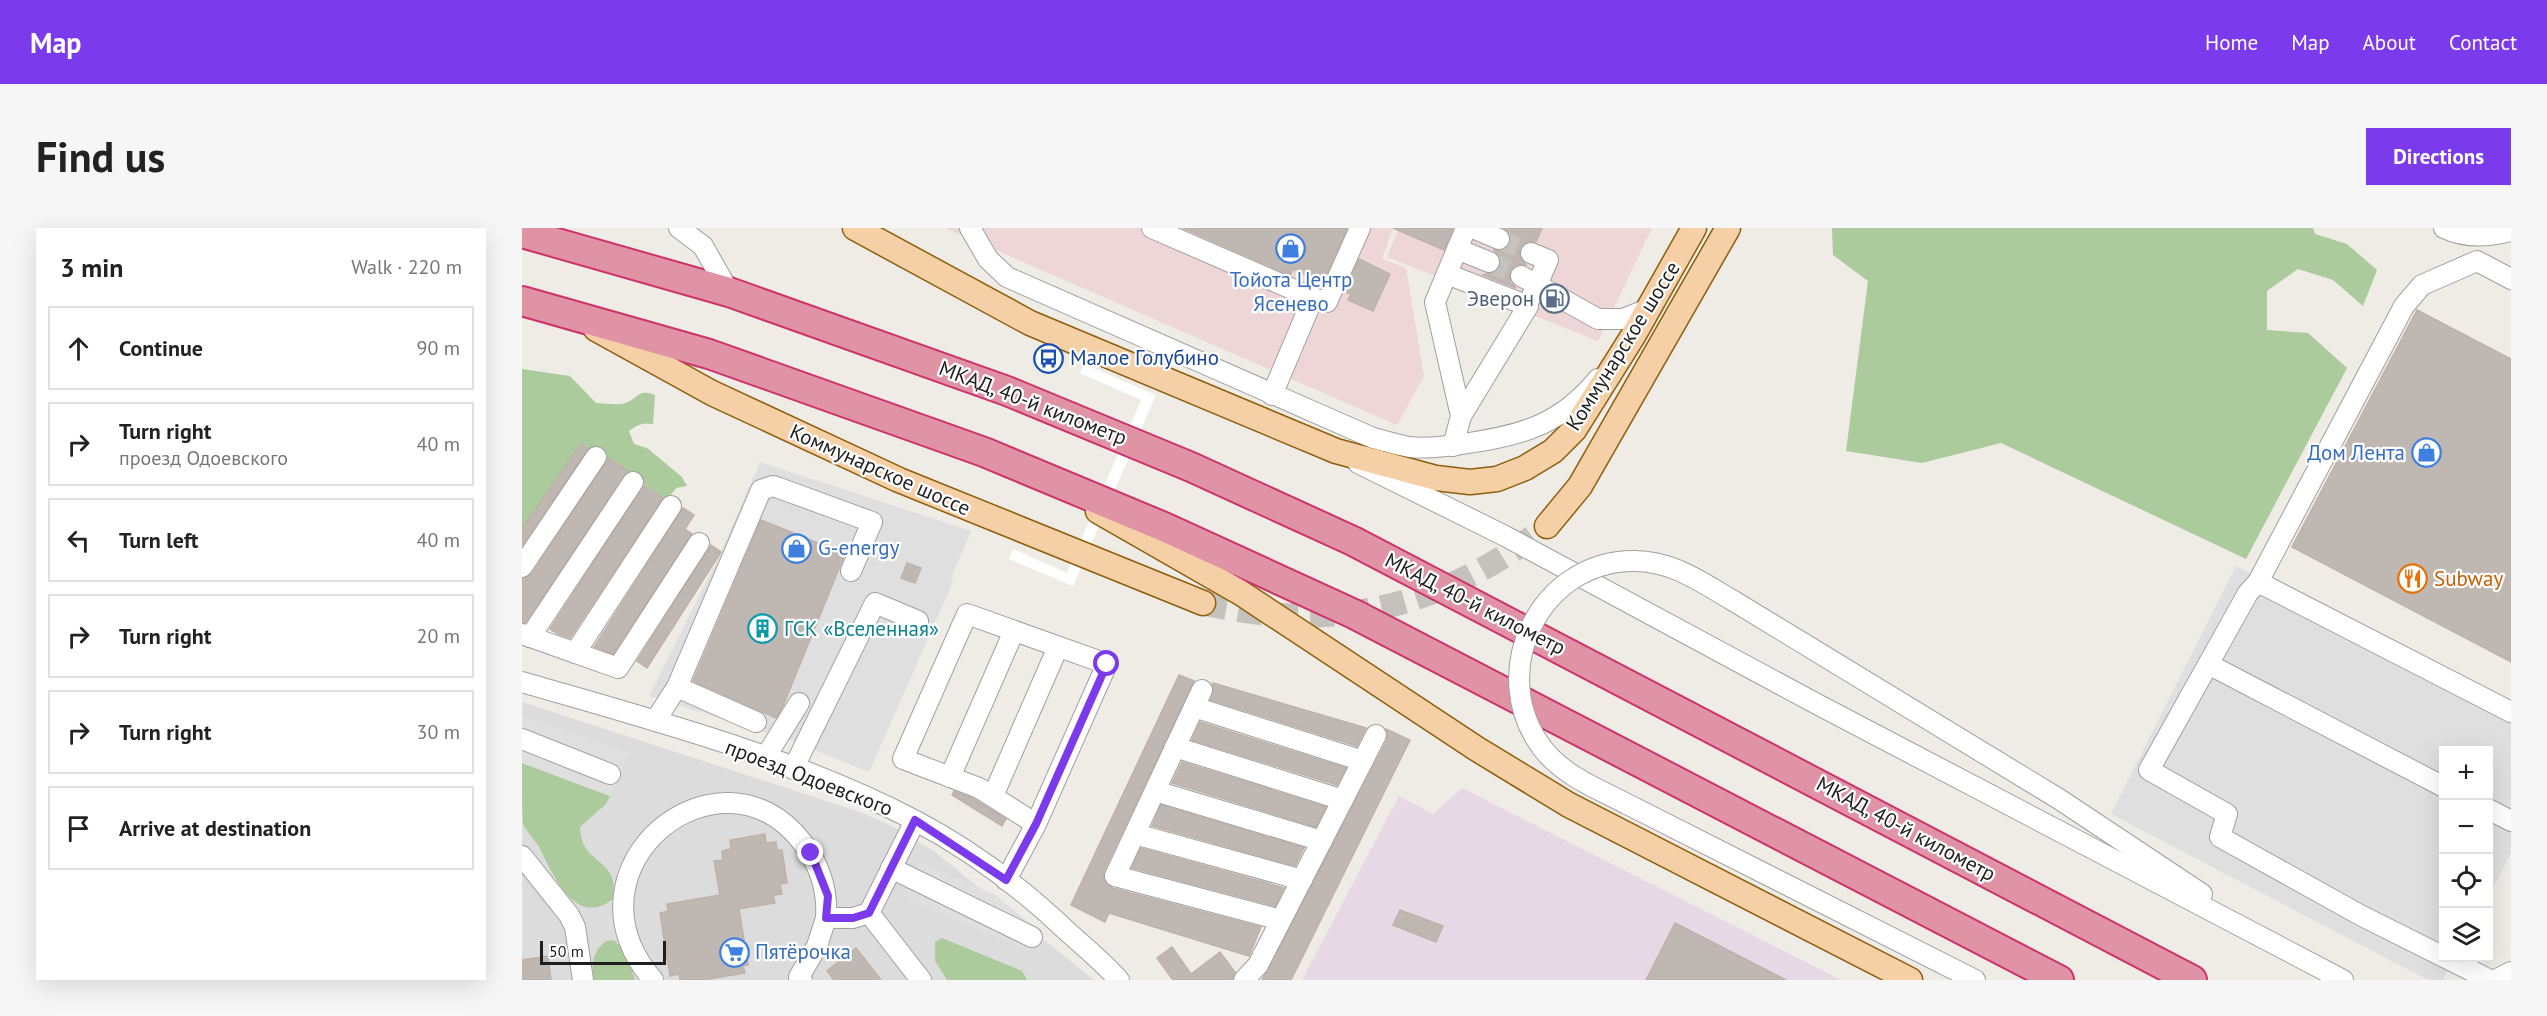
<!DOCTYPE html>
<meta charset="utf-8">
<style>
body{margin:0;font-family:"PT Sans",sans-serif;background:#f6f6f6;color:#222}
.controls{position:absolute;right:18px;bottom:18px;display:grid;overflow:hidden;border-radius:0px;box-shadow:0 6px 24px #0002}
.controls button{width:54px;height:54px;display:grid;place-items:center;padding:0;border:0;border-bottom:2px solid #e0e0e0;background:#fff;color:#222;font:30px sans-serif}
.scale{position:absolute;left:18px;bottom:15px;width:126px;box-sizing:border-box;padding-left:6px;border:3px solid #1f1f1f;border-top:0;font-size:16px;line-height:21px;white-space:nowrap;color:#1f1f1f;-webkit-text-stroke:4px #fff;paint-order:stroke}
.stop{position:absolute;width:18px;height:18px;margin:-14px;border:4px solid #7c3aed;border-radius:50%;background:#fff}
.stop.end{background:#7c3aed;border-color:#fff;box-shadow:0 2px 6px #0008}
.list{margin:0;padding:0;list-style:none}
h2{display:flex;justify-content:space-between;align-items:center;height:78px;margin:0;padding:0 24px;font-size:26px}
h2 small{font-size:20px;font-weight:400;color:#767676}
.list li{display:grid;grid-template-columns:39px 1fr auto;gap:18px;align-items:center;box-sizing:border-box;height:84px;margin:0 12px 12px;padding:0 12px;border:2px solid #e0e0e0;border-radius:0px}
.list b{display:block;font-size:22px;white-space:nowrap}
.list p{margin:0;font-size:20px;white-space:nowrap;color:#767676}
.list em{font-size:20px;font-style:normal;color:#767676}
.icon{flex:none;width:33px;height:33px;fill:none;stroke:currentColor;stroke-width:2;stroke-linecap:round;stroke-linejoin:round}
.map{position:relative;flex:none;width:1989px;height:752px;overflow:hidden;border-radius:0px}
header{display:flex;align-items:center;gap:36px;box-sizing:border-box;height:84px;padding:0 30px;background:#7c3aed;color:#fff}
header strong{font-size:28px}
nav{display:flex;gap:33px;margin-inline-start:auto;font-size:21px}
.intro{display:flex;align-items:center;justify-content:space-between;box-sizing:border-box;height:144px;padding:0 36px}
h1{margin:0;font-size:42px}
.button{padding:15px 27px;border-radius:0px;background:#7c3aed;color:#fff;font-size:21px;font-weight:700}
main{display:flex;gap:36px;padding:0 36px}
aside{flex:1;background:#fff;border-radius:0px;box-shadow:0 6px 24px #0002}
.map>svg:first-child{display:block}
.residential{fill:#dcdcdc}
.commercial{fill:#eed6d6}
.industrial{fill:#e7d8e5}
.forest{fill:#accb9d}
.parking{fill:#dfdfdf}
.pier{fill:#fff}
.building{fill:#bfb7b2;stroke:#bfb2a9;stroke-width:1.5}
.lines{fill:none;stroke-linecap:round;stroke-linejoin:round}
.minor-tunnel{stroke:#c5c2bd;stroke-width:20;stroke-dasharray:20 10;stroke-linecap:butt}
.major-tunnel{stroke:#c5c2bd;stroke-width:24;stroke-dasharray:24 12;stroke-linecap:butt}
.minor-casing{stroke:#a0a0a0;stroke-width:22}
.major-casing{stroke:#8d5e0c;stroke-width:27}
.highway-casing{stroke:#cd326d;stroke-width:32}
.minor{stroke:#fff;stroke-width:20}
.major{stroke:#f5cfa5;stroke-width:24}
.highway{stroke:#e093a4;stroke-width:28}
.minor-bridge-casing{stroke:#a0a0a0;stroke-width:22;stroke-linecap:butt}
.minor-bridge{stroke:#fff;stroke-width:20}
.route{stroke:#7c3aed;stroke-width:8}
.labels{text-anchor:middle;stroke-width:4.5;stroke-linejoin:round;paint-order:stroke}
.shop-label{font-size:21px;fill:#366cbe;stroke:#fff;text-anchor:start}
.service-label{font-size:21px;fill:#4e5e75;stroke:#fff;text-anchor:end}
.street-label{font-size:21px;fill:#1f1f1f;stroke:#fff}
.transit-label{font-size:21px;fill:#164399;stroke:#fff;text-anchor:start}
.food-label{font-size:21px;fill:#c56008;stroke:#fff;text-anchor:start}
.culture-label{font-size:21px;fill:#0d838f;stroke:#fff;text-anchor:start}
</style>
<header>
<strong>Map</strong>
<nav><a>Home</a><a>Map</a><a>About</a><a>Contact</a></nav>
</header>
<div class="intro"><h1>Find us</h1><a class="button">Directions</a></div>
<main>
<aside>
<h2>3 min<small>Walk · 220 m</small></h2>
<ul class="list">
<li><svg class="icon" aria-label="ahead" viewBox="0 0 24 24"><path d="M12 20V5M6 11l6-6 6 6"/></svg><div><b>Continue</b></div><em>90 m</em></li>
<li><svg class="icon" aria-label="right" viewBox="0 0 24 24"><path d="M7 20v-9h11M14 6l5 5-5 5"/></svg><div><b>Turn right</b><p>проезд Одоевского</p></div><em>40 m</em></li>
<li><svg class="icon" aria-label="left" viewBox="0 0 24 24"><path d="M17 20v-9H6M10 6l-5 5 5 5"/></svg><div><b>Turn left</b></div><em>40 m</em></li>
<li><svg class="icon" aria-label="right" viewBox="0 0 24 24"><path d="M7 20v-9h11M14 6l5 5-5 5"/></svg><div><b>Turn right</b></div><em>20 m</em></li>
<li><svg class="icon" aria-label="right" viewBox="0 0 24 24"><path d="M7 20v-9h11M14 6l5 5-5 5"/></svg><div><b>Turn right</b></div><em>30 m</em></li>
<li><svg class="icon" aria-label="arrive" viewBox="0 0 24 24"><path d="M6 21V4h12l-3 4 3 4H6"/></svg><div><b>Arrive at destination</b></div></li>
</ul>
</aside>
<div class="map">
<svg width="1989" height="752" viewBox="0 0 1989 752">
<rect width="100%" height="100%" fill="#efebe5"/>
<polygon class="residential" points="0,474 341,585 378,602 413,624 572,752 0,752"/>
<g class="commercial">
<polygon points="423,0 871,0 860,31 884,40 902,148 875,197"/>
<polygon points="877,0 1130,0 1076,113 865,29"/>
</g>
<polygon class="industrial" points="940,560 1319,752 780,752 877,568 911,586"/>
<g class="forest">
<polygon points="1310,0 1791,0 1793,6 1825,16 1855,42 1841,78 1811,52 1776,41 1745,63 1745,102 1786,105 1825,140 1724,331 1479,215 1400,235 1324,223 1346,53 1311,27"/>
<path d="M0 141 48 148 74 175C83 175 95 178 103 175 116 171 116 160 133 167L131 196C121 194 115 197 107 203L112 216 125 220 160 249 165 258 154 260 145 272 81 227 72 225 59 216 0 300Z"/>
<path d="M0 535 88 568 84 576 58 599C59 639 98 628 91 671 52 701 31 645 17 619 12 611 5 604 1 596 0 586 0 548 0 535Z"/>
<polygon points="420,710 500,743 505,752 425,752 413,733 413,714"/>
<path d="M92 712 104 724 113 752H72C69 735 70 725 84 713Z"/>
</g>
<g class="parking">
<polygon points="238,234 449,303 429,350 431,354 347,544 273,514 127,468 199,324"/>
<polygon points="1714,338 1989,478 1989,625 1967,667 1966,522 1922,522 1922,730 1933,730 1921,752 1906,752 1589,586"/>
<polygon points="0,487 107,524 88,568 0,535"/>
<polygon points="398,634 472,666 515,701 507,723 384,671"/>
</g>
<polygon class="pier" points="562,136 634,167 551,358 487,331 491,321 545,345 619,172 558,145"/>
<g class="building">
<polygon points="661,0 825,0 801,54 771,41 768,47"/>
<polygon points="871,0 931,0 922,22"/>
<polygon points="982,0 1020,0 1014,14 1007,13 998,20 997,27 1004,37 993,37 988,43 988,54 994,60 961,47 974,44 978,39 979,32 972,22 984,21 988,15 987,4"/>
<polygon points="837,31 868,46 851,83 826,72 829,66 823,64"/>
<polygon points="1895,82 1989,131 1989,434 1770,319"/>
<polygon points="59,216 66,221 0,318 0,300"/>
<polygon points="86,230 106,243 3,395 0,394 0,351 10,346"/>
<polygon points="122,257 141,270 48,410 36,406 28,401"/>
<polygon points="161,280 172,287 163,301 170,306 91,426 72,419"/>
<polygon points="239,292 323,326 261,478 254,490 171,453"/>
<polygon points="189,317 199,324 125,440 115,433"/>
<polygon points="385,335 399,340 393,355 379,350"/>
<polygon points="657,447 672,453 582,643 581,650 590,660 739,699 727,728 587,685 583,694 549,677"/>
<polygon points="691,455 844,500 835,518 689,472"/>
<polygon points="678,494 824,540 815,557 670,512"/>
<polygon points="864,501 888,512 769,752 740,752 865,512"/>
<polygon points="660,534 804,579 794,599 650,555"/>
<polygon points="432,563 452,571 484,591 480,598 430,567"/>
<polygon points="639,577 782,620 773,638 630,598"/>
<polygon points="243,606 244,615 254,614 255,622 260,622 265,655 258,656 260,666 251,667 253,675 217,681 226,737 221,738 223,745 181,752 158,752 157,746 148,748 138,685 146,683 145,676 198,667 192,633 201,632 200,623 209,621 208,612"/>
<polygon points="619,620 762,660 753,678 610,640"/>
<polygon points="878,682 921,698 914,714 871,697"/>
<polygon points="1153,695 1264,752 1124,752"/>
<polygon points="650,719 669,746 698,724 713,744 710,752 651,752 635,730"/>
<polygon points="334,720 359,752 312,752 305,743"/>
<polygon points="26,728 29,752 0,752 0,732"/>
</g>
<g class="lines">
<g class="minor-tunnel">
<polyline points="977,11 1009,25"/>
<polyline points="967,34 999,48"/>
</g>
<path class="major-tunnel" d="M681 375C811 406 920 380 1025 298"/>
<defs>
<g id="minor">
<polyline points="157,0 181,18 207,64"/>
<path d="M448 0 466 31 485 49 851 210C863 213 875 217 887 219 906 221 929 218 947 215 1002 207 1040 195 1076 151"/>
<polyline points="630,0 791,70 750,167"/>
<polyline points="951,0 977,11"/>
<path d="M1922 0C1943 10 1967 9 1989 3"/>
<polyline points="935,21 967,34"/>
<polyline points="1009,25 1026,32 1010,68"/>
<polyline points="925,46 1006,78 939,188"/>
<polyline points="999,48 1076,91 1101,91 1126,81"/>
<polyline points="791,70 805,74 838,0"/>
<polyline points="931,218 939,188 913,74 944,0"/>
<polyline points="836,235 983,308 1293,475 1821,752"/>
<polyline points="0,339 74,229"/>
<polyline points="1736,354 1882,78 1900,57 1955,33 1989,51"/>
<polyline points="1210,372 1537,571 1680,666"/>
<polyline points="0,406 96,440 177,315"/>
<polyline points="8,409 111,254"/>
<polyline points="53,425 149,278"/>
<polyline points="1688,437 1922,559"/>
<path d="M0 454C131 492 272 529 394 593 449 622 502 662 547 705 564 720 582 735 597 752"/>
<polyline points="155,459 234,494"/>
<polyline points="680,462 593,648 759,692"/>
<polyline points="672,479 841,533"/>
<polyline points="133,493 155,459 239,262 251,258 257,260 350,294 329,343"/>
<polyline points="0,511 88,546"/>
<polyline points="653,519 821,572"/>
<polyline points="243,530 277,475"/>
<polyline points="271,541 353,375 396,393"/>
<polyline points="428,549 492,403"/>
<polyline points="633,563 800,613"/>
<polyline points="471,568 536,419"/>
<polyline points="1105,576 1453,752"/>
<polyline points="1966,581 1989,593"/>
<polyline points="613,606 780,652"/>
<polyline points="0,628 47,687 53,699 61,752"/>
<polyline points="369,640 510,709"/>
<polyline points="484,652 514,596 585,436 445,386 381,531 457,560 514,596"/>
<polyline points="347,685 399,752"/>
<path d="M131 752C34 639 198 508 280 614 298 637 306 661 304 690"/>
<polyline points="280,752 277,749 295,718 304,690 331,690 347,685 393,593"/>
<polyline points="722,752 736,737 854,507"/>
<polyline points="1968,752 1840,688 1698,609 1705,586 1627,542 1726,365 1736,354 1989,484"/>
<polyline points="1973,752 1989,744"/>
</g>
<g id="major">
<polyline points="333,0 508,95 814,223 914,250 948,254 975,251 1003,240 1031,223 1052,202 1111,108 1172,0"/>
<polyline points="74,101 190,165 377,252 681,375"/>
<polyline points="576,283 719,365 955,521 1047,577 1388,752"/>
<polyline points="1025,298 1058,258 1206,0"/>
</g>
<g id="highway">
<polyline points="0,5 207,64 485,163 669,239 831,313 1670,752"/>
<polyline points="0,73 187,126 462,224 642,299 832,386 1537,752"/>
</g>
</defs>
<use href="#minor" class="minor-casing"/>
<use href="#major" class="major-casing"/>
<use href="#highway" class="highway-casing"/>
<use href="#minor" class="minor"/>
<use href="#major" class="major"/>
<use href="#highway" class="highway"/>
<defs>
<path id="minor-bridge" d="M1105 576C1076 561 1042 548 1021 521 963 446 1017 332 1113 333 1150 333 1179 354 1210 372"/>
</defs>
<use href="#minor-bridge" class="minor-bridge-casing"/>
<use href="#minor-bridge" class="minor-bridge"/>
</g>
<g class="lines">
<polyline class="route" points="289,625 306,668 304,690 331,690 347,685 393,592 484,652 514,596 585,436"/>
</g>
<defs>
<symbol id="shop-ring" viewBox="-11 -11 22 22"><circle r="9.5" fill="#fff" stroke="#3f7fe0" stroke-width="1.5"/><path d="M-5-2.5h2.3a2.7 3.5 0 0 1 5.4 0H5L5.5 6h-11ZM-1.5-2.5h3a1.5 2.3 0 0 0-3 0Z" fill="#3f7fe0"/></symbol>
<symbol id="fuel-ring" viewBox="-11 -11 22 22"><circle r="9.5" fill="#fff" stroke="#5c6f8a" stroke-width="1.5"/><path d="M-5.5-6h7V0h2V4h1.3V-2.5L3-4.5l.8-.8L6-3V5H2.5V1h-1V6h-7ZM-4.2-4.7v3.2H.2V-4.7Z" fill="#5c6f8a"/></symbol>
<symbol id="bus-ring" viewBox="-11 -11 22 22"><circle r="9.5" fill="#fff" stroke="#1a4fb4" stroke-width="1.5"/><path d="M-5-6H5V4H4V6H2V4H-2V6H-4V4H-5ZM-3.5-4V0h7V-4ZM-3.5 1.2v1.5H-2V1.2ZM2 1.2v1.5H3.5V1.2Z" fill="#1a4fb4"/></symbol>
<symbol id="restaurant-ring" viewBox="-11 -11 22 22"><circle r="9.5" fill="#fff" stroke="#e8710a" stroke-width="1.5"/><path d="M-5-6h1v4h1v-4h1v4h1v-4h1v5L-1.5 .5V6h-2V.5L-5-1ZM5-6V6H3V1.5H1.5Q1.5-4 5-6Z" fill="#e8710a"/></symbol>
<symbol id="building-ring" viewBox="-11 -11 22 22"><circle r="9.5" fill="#fff" stroke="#0f9aa8" stroke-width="1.5"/><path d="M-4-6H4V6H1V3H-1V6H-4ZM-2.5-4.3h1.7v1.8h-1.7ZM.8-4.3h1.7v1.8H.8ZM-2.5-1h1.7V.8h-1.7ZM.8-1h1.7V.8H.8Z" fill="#0f9aa8"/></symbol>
<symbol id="supermarket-ring" viewBox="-11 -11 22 22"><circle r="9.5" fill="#fff" stroke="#3f7fe0" stroke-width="1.5"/><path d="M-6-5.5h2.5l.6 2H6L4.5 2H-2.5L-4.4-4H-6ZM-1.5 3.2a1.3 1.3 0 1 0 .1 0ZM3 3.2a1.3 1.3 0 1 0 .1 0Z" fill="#3f7fe0"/></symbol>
</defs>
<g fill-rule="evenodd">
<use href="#shop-ring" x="752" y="4" width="33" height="33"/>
<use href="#fuel-ring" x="1016" y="54" width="33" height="33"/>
<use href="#bus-ring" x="510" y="114" width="33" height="33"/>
<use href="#shop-ring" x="1888" y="208" width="33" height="33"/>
<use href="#shop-ring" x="258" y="304" width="33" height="33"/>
<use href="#restaurant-ring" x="1874" y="334" width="33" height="33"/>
<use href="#building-ring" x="224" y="384" width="33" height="33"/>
<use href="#supermarket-ring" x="196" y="708" width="33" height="33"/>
</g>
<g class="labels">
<g class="shop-label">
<text x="769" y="59" text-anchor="middle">Тойота Центр<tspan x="769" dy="24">Ясенево</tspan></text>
<text x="1883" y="232" text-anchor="end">Дом Лента</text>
<text x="296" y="327">G-energy</text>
<text x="233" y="731">Пятёрочка</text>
</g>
<g class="service-label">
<text x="1012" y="78">Эверон</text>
</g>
<g class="street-label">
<text transform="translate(1101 118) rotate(-58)" y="7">Коммунарское шоссе</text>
<text transform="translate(511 175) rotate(21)" y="7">МКАД, 40-й километр</text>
<text transform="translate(358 242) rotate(24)" y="7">Коммунарское шоссе</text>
<text transform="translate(953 376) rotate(27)" y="7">МКАД, 40-й километр</text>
<text transform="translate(287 550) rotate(21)" y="7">проезд Одоевского</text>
<text transform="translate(1384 601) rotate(28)" y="7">МКАД, 40-й километр</text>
</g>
<g class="transit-label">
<text x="548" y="137">Малое Голубино</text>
</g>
<g class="food-label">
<text x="1912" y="358">Subway</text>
</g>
<g class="culture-label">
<text x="262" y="408">ГСК «Вселенная»</text>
</g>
</g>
</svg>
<div class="controls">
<button>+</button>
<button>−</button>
<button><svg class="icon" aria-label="locate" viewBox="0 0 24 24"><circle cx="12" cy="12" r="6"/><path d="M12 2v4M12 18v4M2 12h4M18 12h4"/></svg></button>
<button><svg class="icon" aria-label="layers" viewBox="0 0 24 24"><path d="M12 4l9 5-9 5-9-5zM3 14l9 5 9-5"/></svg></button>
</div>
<div class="scale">50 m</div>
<div class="stop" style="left:585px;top:436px"></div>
<div class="stop end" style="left:289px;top:625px"></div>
</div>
</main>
